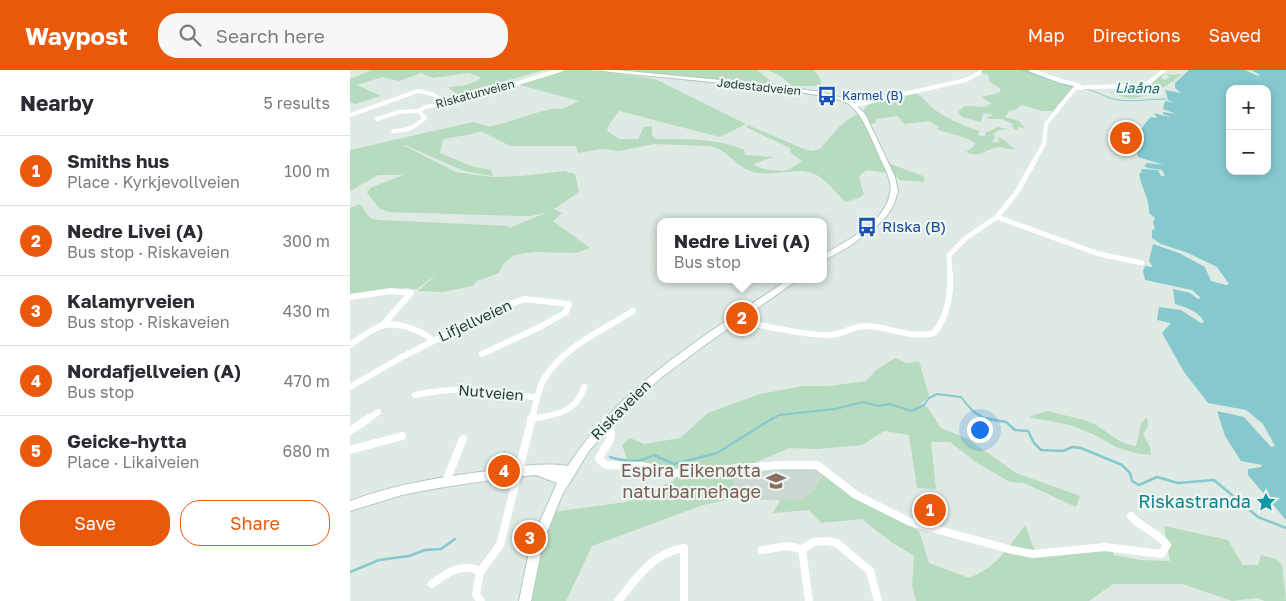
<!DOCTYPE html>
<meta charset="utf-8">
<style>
body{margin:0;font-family:"Golos Text",sans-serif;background:#f7f7f7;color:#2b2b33}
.controls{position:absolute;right:15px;top:15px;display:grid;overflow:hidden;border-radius:10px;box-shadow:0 2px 8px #0003}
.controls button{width:45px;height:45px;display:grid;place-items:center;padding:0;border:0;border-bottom:1px solid #e1e1e2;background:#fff;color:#2b2b33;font:25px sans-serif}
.you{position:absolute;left:629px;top:359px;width:18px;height:18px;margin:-12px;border:4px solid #fff;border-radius:50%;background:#1a73e8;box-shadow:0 0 0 8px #1a73e833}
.badge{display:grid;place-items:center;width:32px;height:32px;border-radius:50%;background:#ea580c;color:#fff;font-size:16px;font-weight:700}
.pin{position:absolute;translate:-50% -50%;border:2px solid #fff;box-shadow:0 1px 5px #0006}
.popup{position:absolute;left:307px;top:148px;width:170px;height:65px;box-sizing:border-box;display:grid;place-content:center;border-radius:10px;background:#fff;filter:drop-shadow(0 1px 4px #0005);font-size:16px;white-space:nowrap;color:#7c7c81}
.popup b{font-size:19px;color:#2b2b33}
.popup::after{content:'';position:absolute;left:50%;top:100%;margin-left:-10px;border:10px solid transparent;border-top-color:#fff}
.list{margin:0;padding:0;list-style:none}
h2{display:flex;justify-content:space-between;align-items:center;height:65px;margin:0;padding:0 20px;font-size:21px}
h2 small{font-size:16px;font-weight:400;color:#7c7c81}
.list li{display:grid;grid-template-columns:32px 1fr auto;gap:15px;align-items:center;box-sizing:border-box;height:70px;padding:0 20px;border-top:1px solid #e1e1e2}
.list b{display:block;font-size:19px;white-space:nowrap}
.list p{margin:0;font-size:16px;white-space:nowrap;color:#7c7c81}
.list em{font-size:16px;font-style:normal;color:#7c7c81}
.actions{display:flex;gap:10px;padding:15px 20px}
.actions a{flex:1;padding:11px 0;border:1px solid #ea580c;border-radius:20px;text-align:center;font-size:18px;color:#ea580c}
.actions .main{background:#ea580c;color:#fff}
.icon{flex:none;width:28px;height:28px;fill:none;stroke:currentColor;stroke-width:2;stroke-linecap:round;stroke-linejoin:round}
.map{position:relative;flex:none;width:936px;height:531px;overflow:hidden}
header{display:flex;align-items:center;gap:30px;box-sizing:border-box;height:70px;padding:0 25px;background:#ea580c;color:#fff}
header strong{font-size:24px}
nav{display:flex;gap:28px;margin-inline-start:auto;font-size:18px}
.search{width:350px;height:45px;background:#f7f7f7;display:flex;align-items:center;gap:12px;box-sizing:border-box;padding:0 18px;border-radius:20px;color:#7c7c81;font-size:19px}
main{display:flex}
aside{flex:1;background:#fff}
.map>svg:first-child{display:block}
.built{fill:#ccd9d2}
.green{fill:#b6dbbe}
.water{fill:#85c9cf;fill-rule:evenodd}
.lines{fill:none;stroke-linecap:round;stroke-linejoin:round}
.stream-far2{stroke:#85c9cf;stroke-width:1}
.stream-far1{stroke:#85c9cf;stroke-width:2}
.stream{stroke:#85c9cf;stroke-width:2.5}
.secondary-casing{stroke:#b1c9bf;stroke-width:2}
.street-far3{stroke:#fff;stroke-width:4}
.street-far2{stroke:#fff;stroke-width:5}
.street-far1{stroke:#fff;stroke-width:6}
.street{stroke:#fff;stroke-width:8}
.secondary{fill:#fff;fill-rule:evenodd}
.wall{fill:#9aa9a2}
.shaded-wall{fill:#7d8984}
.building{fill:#b3c4bc;stroke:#7d8984}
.labels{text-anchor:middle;stroke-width:4.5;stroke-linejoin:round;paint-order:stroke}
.far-street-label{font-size:12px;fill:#1f3930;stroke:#eef6f2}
.far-transit-label{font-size:12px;fill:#164399;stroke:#eef6f2;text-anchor:start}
.far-water-label{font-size:14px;font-style:italic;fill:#1b6b74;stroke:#eef6f2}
.transit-label{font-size:15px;fill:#164399;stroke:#eef6f2;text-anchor:start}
.street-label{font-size:15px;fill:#1f3930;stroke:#eef6f2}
.near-education-label{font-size:18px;fill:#785e54;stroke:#eef6f2;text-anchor:end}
.near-culture-label{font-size:18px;fill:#0d838f;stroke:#eef6f2;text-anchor:end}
</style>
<header>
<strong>Waypost</strong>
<div class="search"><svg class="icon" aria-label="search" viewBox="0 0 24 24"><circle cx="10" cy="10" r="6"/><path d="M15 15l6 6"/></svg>Search here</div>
<nav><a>Map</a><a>Directions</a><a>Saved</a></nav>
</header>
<main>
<aside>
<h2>Nearby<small>5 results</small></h2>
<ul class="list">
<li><span class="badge">1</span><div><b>Smiths hus</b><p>Place · Kyrkjevollveien</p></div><em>100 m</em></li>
<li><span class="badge">2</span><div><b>Nedre Livei (A)</b><p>Bus stop · Riskaveien</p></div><em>300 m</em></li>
<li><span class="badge">3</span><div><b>Kalamyrveien</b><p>Bus stop · Riskaveien</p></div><em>430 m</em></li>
<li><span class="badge">4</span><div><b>Nordafjellveien (A)</b><p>Bus stop</p></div><em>470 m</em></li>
<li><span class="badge">5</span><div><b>Geicke-hytta</b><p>Place · Likaiveien</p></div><em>680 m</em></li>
</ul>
<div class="actions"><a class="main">Save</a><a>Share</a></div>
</aside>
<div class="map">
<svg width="936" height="531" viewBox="0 0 936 531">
<rect width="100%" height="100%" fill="#deeae3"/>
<polygon class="built" points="445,397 467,400 474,404 465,419 451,431 382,429 384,402"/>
<g class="green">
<polygon points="22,0 195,0 142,15 138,20 111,28 98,17 117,15 129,10 130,7 118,3 83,8 71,3 49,11 32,7 7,15 31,26 5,34 0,32 0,9"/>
<path d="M216 0H239L305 9 396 54 370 67 269 41 259 54 257 61 269 69H288L294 57 302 56V65L306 69C335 69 368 68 394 80L395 85 423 87 403 94C411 100 428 102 437 100 441 99 448 93 452 91L441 83 440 78 396 57 398 55 449 77 461 81 470 79 488 58 500 48 512 42 520 33 564 23C573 25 578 35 585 40 598 49 614 56 629 61L628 65 635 67V63L648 57 657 59 649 60 643 64 645 67 642 72 646 73 650 71 647 68C654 67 659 75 665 79 658 80 653 77 648 77 636 79 629 89 616 82L623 77 625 73C614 65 600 65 587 59L589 57 579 51 554 54 548 46 526 49V53L514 54 528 84 535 92 573 106 575 110 572 112 550 110 544 104 517 100 511 104 509 108 514 124 509 128 495 132C487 124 479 113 470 107 448 92 423 111 398 100 383 93 376 79 359 76L304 74 269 81 251 79 228 83 226 76H160L131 61C119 66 102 66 93 70L90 83 124 97 141 100 143 106 114 101 55 75 52 77 55 76 106 102 119 104 143 107 171 106 214 101 225 104 229 122 204 139 212 143 203 151 240 178 226 183 183 182 165 185 154 193 149 203 127 211 123 216 93 222 68 221 88 203 67 219 55 218 0 224V138L10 134 20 148 29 150 159 156V158L198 142 181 146H169L38 142 29 138 17 123 20 118 53 105H28L0 121V80L123 52C128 53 134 56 139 56 156 55 200 35 212 39L229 31 170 15V14Z"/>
<polygon points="286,0 407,0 429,18 294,4"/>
<polygon points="418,0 464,0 471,10 471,16 442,16 432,7"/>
<polygon points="625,0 679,0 702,9 730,13 731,15 725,16 703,41 693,41 672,35 665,40 659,41 655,47 669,51 675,58 668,57 668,60 664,59 662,55 663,54 651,49 639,49 636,47 642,46 641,44 633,43 631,52 612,47 608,42 615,36 635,37 641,33 631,27 649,23 651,19 640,12 638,5"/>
<path d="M812 3 814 4 811 8 815 10 820 7 815 4H817L823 5 832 4C822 14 792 31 777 28 772 27 767 24 762 22L780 25 783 23 775 18 800 14Z"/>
<polygon points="545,288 557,293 569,291 579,326 571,334 577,337 591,358 618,369 666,403 730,426 726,437 674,413 660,412 627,393 600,372 581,372 586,419 567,418 559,365 534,361 512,375 467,379 439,378 384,402 382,429 353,435 242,476 216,531 182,531 196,461 203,442 276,432 325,410 302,402 280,397 272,375 280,368 294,374 330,368 358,343 410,324 453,316 479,316 516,311 526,300"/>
<path d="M698 341C713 346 730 347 744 354 759 362 768 374 786 376L791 354 797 347 798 356 793 364 800 377 801 385 785 383 766 377 743 364 720 355 678 347Z"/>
<path d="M474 404C503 432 537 439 569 461L579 493 619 508C647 497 658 478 675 455L687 487 761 479 764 485 790 490 820 491 814 456 878 470 893 495H908L911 485 926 489 932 495 936 531H915L907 528 882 531 833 514H763L739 531H566L562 515 564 486 541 472 512 449 471 453 459 440 423 443 431 429 451 431 465 419Z"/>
</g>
<path class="water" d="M839 0H895L908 6 910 5 901 0H936V450L898 405V399L911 397 912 395 891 391 875 366 867 341 894 347 921 377 925 376 913 354 896 340 858 333 834 302 812 263 821 253 807 250 809 237 831 240 851 253 854 252C850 242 836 237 825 234L823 219 840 223 848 229 851 228 842 220 795 210 793 201 795 196 803 197 799 191 803 174 829 183 855 197 861 211 876 215 879 214 867 197 838 183 811 174 802 168V160L805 159 803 152 805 148 799 143C800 130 791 117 789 104L792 102 791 99 808 100 811 106H815L812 100 798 98 794 96 797 93 814 95 788 87C785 74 790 56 801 47L807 48 804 43 823 48 813 44V42L826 44 813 39 815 31 824 33 818 30 815 20 831 23 825 18V13ZM880 19H917V101H880Z"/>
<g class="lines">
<g class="stream-far2">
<polyline points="672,0 724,18"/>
<path d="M734 19C746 20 755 28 768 30 783 32 801 29 816 29"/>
</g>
<path class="stream-far1" d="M421 350 429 345 485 339 513 332 529 336 539 334 562 341 574 335 579 328 587 324 611 327C620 339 627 347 642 350"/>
<g class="stream">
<polyline points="634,348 656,352 665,360 678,361 684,373 691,380 713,381 722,377 731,378 772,395 780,403 782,411 789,415 807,407 828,413 864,410 908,447 936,458"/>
<path d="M260 387C276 392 289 393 304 385L324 394 367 383 423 348"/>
<polyline points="0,502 29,490 59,486 75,480 91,479 105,469"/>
</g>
<defs>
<g id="secondary">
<path d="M250 0H267L421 15 471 22 502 31 515 44 545 107 548 121 544 134 536 147 525 157 500 176 473 191V185C496 171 536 152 540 123 542 112 537 103 533 94 524 76 515 47 500 35 491 27 460 24 448 22 383 13 317 8 252 1Z"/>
<path d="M439 209H449L355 275 312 307 273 342 239 381 212 425 193 472 181 531H169L181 472 207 413 186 405 161 407 88 418 52 425 0 441V431C45 414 91 407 138 401 165 397 191 392 218 396 271 314 359 263 439 209Z"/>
</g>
</defs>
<use href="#secondary" class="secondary-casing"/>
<g class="street-far3">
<polyline points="681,0 711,11 729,15"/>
<polyline points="739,17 787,16 800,12 814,0"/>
<polyline points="505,35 616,10 629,3 630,0"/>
<polyline points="0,45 68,21 82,24 90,29 92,34"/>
<polyline points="27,49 49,42 69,41"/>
<path d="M43 61C57 61 65 57 75 48L69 41 75 37 114 30 210 0"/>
<polyline points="684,91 694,74 696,54 725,18 743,17"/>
</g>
<g class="street-far2">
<polyline points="647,147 749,184 792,193"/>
<polyline points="600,205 599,185 616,168 647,147 667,122 685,90"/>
</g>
<g class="street-far1">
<polyline points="0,227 41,221 61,223 32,256"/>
<path d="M383 251C415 254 446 265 479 265 492 265 502 256 516 256 540 257 560 269 584 263 597 247 601 225 600 204"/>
<path d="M0 275C9 269 20 260 31 256 46 251 72 260 83 271"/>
<polyline points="0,317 52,287 140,242 174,229 219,234 216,242 190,257 132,284"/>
<path d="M65 325C106 316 145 319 186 328"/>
<path d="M181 349C204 345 227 343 234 317"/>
<polyline points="17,350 28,342"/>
<path d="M182 350C185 337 188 320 194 309 213 277 253 260 283 241"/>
</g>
<g class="street">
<polyline points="181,349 184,348"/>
<path d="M256 351C268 369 255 373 249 389L256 395 291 396 326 403 432 395H467L506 425 560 452 662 480 683 484 755 477 811 484 817 475C807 462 791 458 781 446"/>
<polyline points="0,361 19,348"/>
<polyline points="0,380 52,366"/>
<polyline points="96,411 113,369"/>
<polyline points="452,479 464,472 477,471 487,473 520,501 528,531"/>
<polyline points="412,480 437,476 452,479 459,531"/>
<path d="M82 514C98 502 109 494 129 500"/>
<polyline points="131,531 126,525 130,502 150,475 182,348"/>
<path d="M268 531C287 508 302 483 334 478V531"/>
</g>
<use href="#secondary" class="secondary"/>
</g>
<polygon class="wall" points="573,425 587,448 580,450 572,429"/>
<polygon class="shaded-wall" points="589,445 587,448 580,450 582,447"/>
<polygon class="building" points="579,423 589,445 582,447 573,425"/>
<defs>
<symbol id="bus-bare" viewBox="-9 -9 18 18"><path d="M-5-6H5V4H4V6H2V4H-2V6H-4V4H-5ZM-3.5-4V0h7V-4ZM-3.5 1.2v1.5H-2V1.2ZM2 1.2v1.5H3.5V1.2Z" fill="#1a4fb4" stroke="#eef6f2" stroke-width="2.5" paint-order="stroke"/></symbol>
<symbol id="school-bare" viewBox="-9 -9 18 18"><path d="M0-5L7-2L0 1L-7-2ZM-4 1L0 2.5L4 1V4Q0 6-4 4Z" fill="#8d6e63" stroke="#eef6f2" stroke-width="2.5" paint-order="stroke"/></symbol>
<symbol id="sight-bare" viewBox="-9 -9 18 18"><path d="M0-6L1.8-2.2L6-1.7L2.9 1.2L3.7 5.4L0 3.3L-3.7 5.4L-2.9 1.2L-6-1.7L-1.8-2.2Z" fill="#0f9aa8" stroke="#eef6f2" stroke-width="2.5" paint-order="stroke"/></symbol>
</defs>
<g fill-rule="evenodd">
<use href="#bus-bare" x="463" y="12" width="28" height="28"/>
<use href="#bus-bare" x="503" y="143" width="28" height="28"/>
<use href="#school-bare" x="412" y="397" width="28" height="28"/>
<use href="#sight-bare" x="902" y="418" width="28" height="28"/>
</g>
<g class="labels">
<g class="far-street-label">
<text transform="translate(409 17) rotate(6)" y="4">Jødestadveien</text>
<text transform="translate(125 24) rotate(-15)" y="4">Riskatunveien</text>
</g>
<g class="far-transit-label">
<text x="492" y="30">Karmel (B)</text>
</g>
<g class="far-water-label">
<text transform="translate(787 18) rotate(1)" y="5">Liaåna</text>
</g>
<g class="transit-label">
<text x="532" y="162">Riska (B)</text>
</g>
<g class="street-label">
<text transform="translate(125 251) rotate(-25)" y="5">Lifjellveien</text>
<text transform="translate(141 323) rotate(5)" y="5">Nutveien</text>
<text transform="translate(271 340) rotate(-45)" y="5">Riskaveien</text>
</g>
<g class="near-education-label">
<text x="411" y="407">Espira Eikenøtta<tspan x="411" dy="21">naturbarnehage</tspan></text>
</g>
<g class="near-culture-label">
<text x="901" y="438">Riskastranda</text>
</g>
</g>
</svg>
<div class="controls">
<button>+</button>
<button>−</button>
</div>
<div class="you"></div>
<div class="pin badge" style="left:580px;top:440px">1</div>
<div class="pin badge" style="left:392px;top:248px">2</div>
<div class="popup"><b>Nedre Livei (A)</b>Bus stop</div>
<div class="pin badge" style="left:180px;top:468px">3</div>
<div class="pin badge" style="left:154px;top:401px">4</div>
<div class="pin badge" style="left:776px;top:68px">5</div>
</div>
</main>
